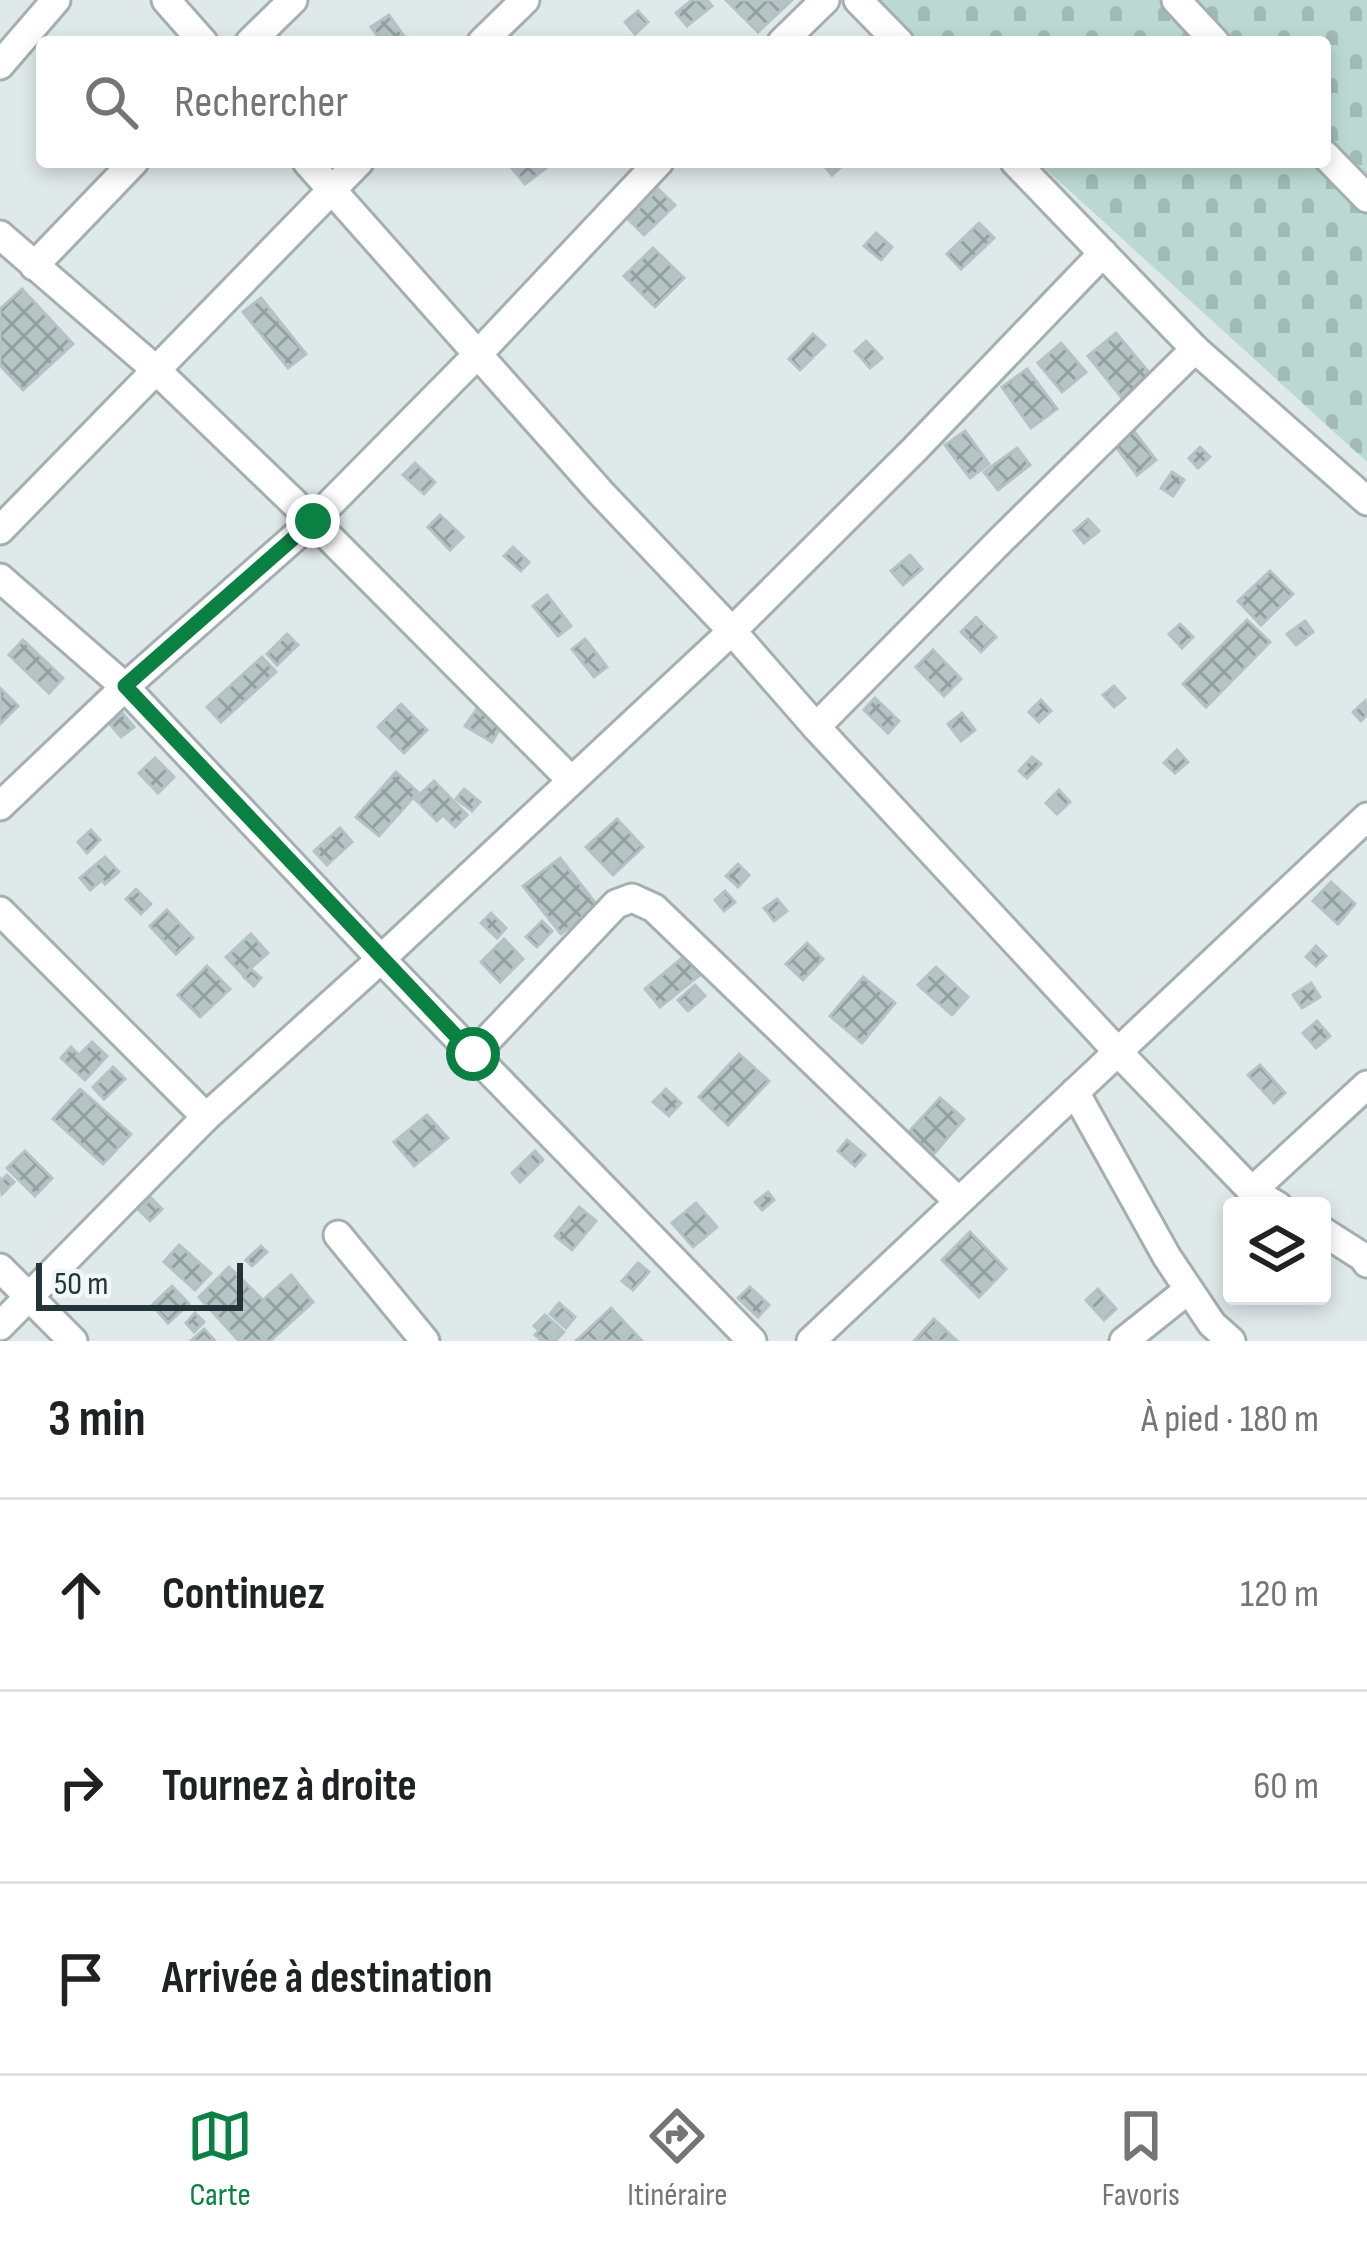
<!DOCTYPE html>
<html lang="fr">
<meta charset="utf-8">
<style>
body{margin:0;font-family:"Sofia Sans Condensed",sans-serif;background:#f6f6f6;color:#202124}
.controls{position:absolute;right:36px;bottom:36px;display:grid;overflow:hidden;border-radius:12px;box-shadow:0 6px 18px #0003}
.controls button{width:108px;height:108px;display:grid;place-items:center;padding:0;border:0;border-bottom:3px solid #e0e0e0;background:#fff;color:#202124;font:60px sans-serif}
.scale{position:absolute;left:36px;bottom:30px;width:207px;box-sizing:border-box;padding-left:12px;border:6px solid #233439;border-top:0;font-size:33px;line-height:42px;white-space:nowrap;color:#233439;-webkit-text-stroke:9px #f0f7f7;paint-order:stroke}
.stop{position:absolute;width:36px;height:36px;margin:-27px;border:9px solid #0b8043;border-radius:50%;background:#fff}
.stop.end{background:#0b8043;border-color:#fff;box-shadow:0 3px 12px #0008}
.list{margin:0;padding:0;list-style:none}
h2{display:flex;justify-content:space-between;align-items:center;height:156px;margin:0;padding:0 48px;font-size:51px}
h2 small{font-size:39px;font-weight:400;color:#757577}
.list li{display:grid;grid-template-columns:78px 1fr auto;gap:36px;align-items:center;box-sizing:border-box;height:192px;padding:0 48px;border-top:3px solid #e0e0e0}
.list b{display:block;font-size:45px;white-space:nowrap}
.list em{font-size:39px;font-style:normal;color:#757577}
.icon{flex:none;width:66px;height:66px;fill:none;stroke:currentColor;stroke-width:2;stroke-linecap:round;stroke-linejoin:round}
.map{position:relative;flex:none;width:1367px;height:1341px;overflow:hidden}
.search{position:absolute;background:#fff;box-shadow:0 6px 18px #0003;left:36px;right:36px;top:36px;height:132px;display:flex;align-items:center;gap:30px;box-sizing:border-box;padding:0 42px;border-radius:12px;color:#757577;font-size:45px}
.sheet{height:732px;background:#fff}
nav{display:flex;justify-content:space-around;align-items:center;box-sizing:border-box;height:168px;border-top:3px solid #e0e0e0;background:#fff;font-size:33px;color:#757577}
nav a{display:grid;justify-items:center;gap:6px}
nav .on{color:#0b8043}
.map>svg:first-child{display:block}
.cemetery{fill:url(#cemetery-stones)}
.building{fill:url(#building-cross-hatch);stroke:#b4c2c3;stroke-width:3}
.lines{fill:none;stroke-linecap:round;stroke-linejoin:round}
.minor-casing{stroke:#a4afb1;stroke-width:33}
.minor{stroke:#fff;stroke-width:27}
.route{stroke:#0b8043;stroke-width:15}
</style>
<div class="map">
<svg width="1367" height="1341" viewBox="0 0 1367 1341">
<defs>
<pattern id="cemetery-stones" width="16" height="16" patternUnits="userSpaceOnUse" patternTransform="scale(3)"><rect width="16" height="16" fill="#bbd9d2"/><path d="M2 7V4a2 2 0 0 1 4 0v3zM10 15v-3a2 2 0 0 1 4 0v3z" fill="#a0bbb5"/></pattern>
<pattern id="building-cross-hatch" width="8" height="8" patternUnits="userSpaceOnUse" patternTransform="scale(3)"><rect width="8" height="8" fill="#b6c4c4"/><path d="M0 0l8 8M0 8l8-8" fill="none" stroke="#94a0a0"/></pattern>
</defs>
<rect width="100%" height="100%" fill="#e0e9ea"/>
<polygon class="cemetery" points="860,0 1367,0 1367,462 1038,162 1325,162 1325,42 906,42"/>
<g class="building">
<polygon points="692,0 707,0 712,6 687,26 676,13"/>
<polygon points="726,0 792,0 758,32"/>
<polygon points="638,11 648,22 635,34 625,22"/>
<polygon points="389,15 408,42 382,42 371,27"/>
<polygon points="517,162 554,162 525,184 511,167"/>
<polygon points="821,162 846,162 832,175"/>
<polygon points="658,189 675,205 644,235 628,219"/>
<polygon points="979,223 994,238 961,269 947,254"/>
<polygon points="876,233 892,247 881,260 864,246"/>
<polygon points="653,248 684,278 655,307 624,276"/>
<polygon points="22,289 73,344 23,390 0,365 0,309"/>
<polygon points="261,298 306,354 288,368 243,312"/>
<polygon points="1116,333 1151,375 1122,398 1088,356"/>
<polygon points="813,334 825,345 800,370 789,359"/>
<polygon points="866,341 882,358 870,368 855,351"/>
<polygon points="1061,343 1086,372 1062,392 1038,363"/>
<polygon points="1027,369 1057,409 1031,428 1002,387"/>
<polygon points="1133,430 1156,460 1137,475 1114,444"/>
<polygon points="965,431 989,464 970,478 945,445"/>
<polygon points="1200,447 1210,457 1198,468 1189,458"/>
<polygon points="1017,448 1030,465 998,490 984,472"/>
<polygon points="415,463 435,482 424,494 403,475"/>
<polygon points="1172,472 1184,480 1173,496 1161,488"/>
<polygon points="440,515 463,537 450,550 428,527"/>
<polygon points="1088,519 1099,531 1084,543 1074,531"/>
<polygon points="513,547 529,562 521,571 504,556"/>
<polygon points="910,555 922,569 903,585 891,571"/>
<polygon points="1270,571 1293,594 1261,625 1238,601"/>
<polygon points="547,595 571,626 558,636 533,606"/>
<polygon points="976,617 996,637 981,652 961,632"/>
<polygon points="1247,620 1270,642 1206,707 1183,684"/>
<polygon points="1305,621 1313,632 1296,645 1287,634"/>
<polygon points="1180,624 1193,637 1182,648 1169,634"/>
<polygon points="287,634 298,645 277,665 267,654"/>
<polygon points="585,639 607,667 594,677 572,649"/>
<polygon points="23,640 63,678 49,693 9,655"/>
<polygon points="933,650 961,679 944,696 916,667"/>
<polygon points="262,657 276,672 221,722 207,707"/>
<polygon points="1114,686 1125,698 1114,707 1103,695"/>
<polygon points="0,688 18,706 0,724"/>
<polygon points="875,698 899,721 888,733 864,710"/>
<polygon points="1041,700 1051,711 1039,722 1029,712"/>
<polygon points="1365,701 1367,715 1361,721 1353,712"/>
<polygon points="401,704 427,730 404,753 378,727"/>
<polygon points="476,710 502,725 492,742 465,726"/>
<polygon points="962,713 975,730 961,741 948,724"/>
<polygon points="123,714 134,727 121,737 110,724"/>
<polygon points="1177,750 1188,762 1175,773 1164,763"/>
<polygon points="1032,757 1041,764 1027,778 1019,771"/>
<polygon points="155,758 174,777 158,793 139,773"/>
<polygon points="396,772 418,792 379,836 356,817"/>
<polygon points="434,781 467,815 455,827 443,815 437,821 415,799"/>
<polygon points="464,789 480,802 472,811 456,799"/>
<polygon points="1059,790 1070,802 1057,814 1046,803"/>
<polygon points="617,819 643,847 613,875 586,847"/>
<polygon points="340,828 352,842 327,865 314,851"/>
<polygon points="91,830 100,840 87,853 78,842"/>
<polygon points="105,857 119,872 105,884 102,880 90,890 80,878"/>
<polygon points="560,858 597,905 561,934 523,886"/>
<polygon points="738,864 749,875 738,887 726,876"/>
<polygon points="1331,882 1355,904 1338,924 1313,901"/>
<polygon points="136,889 151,904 141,914 126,899"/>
<polygon points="725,891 735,902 724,911 715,900"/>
<polygon points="777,899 787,911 774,921 764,908"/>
<polygon points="167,910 193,938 176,954 150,926"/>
<polygon points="491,913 506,928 497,938 481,923"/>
<polygon points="542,921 552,931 537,947 526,937"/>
<polygon points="251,934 268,953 243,975 226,957"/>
<polygon points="504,939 523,959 500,982 481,962"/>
<polygon points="807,943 823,959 803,980 786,964"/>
<polygon points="1316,946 1326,956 1316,966 1306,957"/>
<polygon points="686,955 701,974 660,1007 645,989"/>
<polygon points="207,966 230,989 200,1017 178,995"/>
<polygon points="936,967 968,997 952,1015 918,985"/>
<polygon points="251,969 261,978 254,986 244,977"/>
<polygon points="863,977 895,1003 862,1043 830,1016"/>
<polygon points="1311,983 1320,997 1302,1008 1293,995"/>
<polygon points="695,985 705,996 688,1011 678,1000"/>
<polygon points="1317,1021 1330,1036 1316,1048 1303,1033"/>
<polygon points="92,1042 107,1056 85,1080 61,1058 71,1047 79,1055"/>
<polygon points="739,1054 769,1081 728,1125 699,1097"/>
<polygon points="1260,1065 1285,1093 1274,1103 1248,1075"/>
<polygon points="113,1067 125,1079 104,1099 93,1087"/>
<polygon points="80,1089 131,1134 103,1164 53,1119"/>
<polygon points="666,1089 681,1103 669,1116 653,1102"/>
<polygon points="940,1098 964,1119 932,1156 907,1134"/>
<polygon points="427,1115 448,1138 414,1166 394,1142"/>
<polygon points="847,1140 865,1155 855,1166 838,1151"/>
<polygon points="25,1151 52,1178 35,1196 7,1168"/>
<polygon points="535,1151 543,1160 520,1182 512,1173"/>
<polygon points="7,1175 14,1182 2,1194 0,1178 2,1180"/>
<polygon points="768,1192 774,1200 762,1210 755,1202"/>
<polygon points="151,1198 162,1209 150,1221 139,1210"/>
<polygon points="696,1203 717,1227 693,1247 672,1223"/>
<polygon points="579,1207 596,1221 572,1250 555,1236"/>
<polygon points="970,1232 1006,1269 979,1297 942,1260"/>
<polygon points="179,1245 211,1273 195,1290 164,1262"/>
<polygon points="261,1246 267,1252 252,1266 246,1260"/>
<polygon points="638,1263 649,1272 633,1290 622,1281"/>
<polygon points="229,1267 263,1300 291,1275 313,1302 270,1341 239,1341 199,1297"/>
<polygon points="172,1286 189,1304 168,1323 152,1305"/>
<polygon points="750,1287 769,1305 758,1317 738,1298"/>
<polygon points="1098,1289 1116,1309 1104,1320 1086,1300"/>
<polygon points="559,1303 575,1317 566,1328 550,1314"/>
<polygon points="611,1308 642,1341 576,1341"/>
<polygon points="195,1313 204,1322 194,1332 186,1323"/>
<polygon points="545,1315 564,1332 555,1341 542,1341 535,1335 539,1330 534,1326"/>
<polygon points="934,1319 957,1341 914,1341"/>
<polygon points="204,1329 215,1341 191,1341"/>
</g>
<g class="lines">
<defs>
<g id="minor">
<polyline points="166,0 203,42"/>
<polyline points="858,0 899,42"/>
<polyline points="1176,0 1215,42"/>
<polyline points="250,42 293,0"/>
<polyline points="482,42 525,0"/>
<polyline points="782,42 825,0"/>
<polyline points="0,65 56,0"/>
<polyline points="1325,155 1367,198"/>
<polyline points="307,162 601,493 732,631 816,727 1118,1052 1252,1191 1278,1206"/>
<polyline points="1015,162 1195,349 1367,501"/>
<polyline points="0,235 155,369 313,521 571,780"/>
<polyline points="34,266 134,162"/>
<polyline points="0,530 359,162"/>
<polyline points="0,578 125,687 381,959 752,1341"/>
<polyline points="816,727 1001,540 1195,349"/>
<polyline points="0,806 125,687 313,521 479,353 659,162"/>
<polyline points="0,911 206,1117"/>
<polyline points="473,1055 616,904 632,898 654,908 958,1201"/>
<polyline points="1075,1092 1167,1257 1212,1324 1231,1341"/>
<polyline points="1252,1191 1367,1085"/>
<polyline points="1322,1231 1363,1257 1367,1263"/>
<polyline points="338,1235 425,1341"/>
<polyline points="0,1268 73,1341"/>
<polyline points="0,1326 206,1117 381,959 732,631 915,449 1103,253"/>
<polyline points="811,1341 1367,817"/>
<polyline points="1124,1341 1188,1290"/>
</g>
</defs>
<use href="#minor" class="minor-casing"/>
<use href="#minor" class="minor"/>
</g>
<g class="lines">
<polyline class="route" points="313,521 125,686 473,1054"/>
</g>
</svg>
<div class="controls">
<button><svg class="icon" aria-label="layers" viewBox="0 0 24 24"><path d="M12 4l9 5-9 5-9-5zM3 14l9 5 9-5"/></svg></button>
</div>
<div class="scale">50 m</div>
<div class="stop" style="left:473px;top:1054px"></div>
<div class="stop end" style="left:313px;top:521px"></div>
<div class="search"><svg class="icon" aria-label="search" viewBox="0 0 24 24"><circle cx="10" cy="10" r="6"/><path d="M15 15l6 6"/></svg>Rechercher</div>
</div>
<section class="sheet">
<h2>3 min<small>À pied · 180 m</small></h2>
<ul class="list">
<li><svg class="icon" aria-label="ahead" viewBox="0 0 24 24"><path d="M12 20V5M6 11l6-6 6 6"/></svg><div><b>Continuez</b></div><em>120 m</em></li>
<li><svg class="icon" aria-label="right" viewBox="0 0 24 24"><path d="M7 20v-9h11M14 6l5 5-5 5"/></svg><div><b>Tournez à droite</b></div><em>60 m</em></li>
<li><svg class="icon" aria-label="arrive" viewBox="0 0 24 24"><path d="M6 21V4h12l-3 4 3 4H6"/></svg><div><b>Arrivée à destination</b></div></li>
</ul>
</section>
<nav>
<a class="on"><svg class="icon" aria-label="map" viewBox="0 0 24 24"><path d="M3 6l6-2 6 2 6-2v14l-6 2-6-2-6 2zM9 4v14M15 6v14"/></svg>Carte</a>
<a><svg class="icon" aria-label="directions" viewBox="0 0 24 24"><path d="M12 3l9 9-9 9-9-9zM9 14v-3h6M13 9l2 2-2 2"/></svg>Itinéraire</a>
<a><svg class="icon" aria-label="saved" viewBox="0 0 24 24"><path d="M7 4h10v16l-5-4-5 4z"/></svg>Favoris</a>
</nav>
